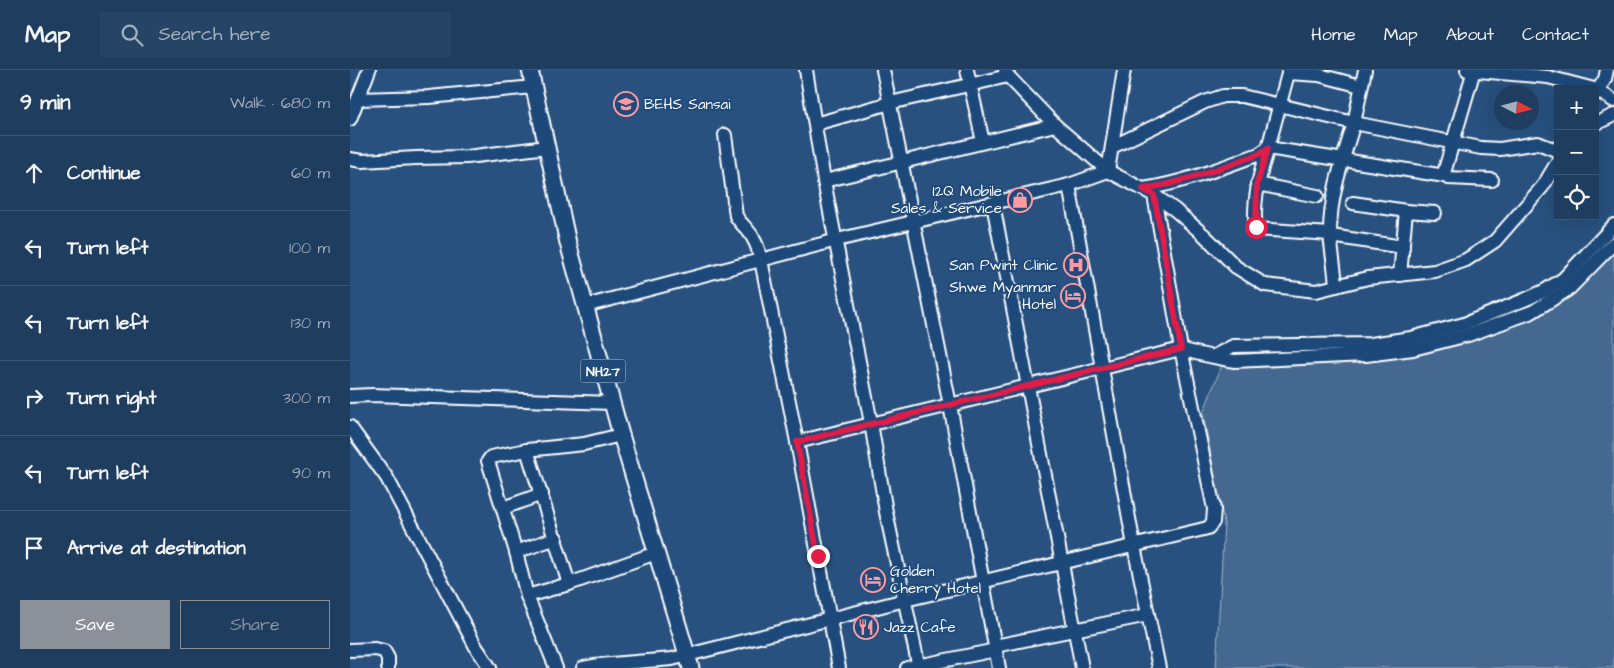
<!DOCTYPE html>
<meta charset="utf-8">
<style>
body{margin:0;font-family:"Architects Daughter",sans-serif;background:#264465;color:#f1f3f6}
.controls{position:absolute;right:15px;top:15px;display:grid;overflow:hidden;border-radius:0px;box-shadow:0 5px 20px #0002}
.controls button{width:45px;height:45px;display:grid;place-items:center;padding:0;border:0;border-bottom:1px solid #3c5674;background:#1e3d5f;color:#f1f3f6;font:25px sans-serif}
.compass{position:absolute;left:1144px;top:15px;width:45px;height:45px;border-radius:50%;background:#1e3d5f;box-shadow:0 5px 20px #0002;rotate:96deg}
.stop{position:absolute;width:15px;height:15px;margin:-11px;border:4px solid #e11d48;border-radius:50%;background:#fff}
.stop.end{background:#e11d48;border-color:#fff;box-shadow:0 1px 5px #0008}
.list{margin:0;padding:0;list-style:none}
h2{display:flex;justify-content:space-between;align-items:center;height:65px;margin:0;padding:0 20px;font-size:21px}
h2 small{font-size:16px;font-weight:400;color:#a1aebd}
.list li{display:grid;grid-template-columns:32px 1fr auto;gap:15px;align-items:center;box-sizing:border-box;height:75px;padding:0 20px;border-top:1px solid #3c5674}
.list b{display:block;font-size:19px;white-space:nowrap}
.list em{font-size:16px;font-style:normal;color:#a1aebd}
.actions{display:flex;gap:10px;padding:15px 20px}
.actions a{flex:1;padding:11px 0;border:1px solid #8c9099;border-radius:0px;text-align:center;font-size:18px;color:#8c9099}
.actions .main{background:#8c9099;color:#fff}
.icon{flex:none;width:28px;height:28px;fill:none;stroke:currentColor;stroke-width:2;stroke-linecap:round;stroke-linejoin:round}
.map{position:relative;flex:none;width:1264px;height:598px;overflow:hidden}
header{display:flex;align-items:center;gap:30px;box-sizing:border-box;height:70px;padding:0 25px;background:#1e3d5f;border-bottom:1px solid #3c5674}
header strong{font-size:24px}
nav{display:flex;gap:28px;margin-inline-start:auto;font-size:18px}
.search{width:350px;height:45px;background:#264465;display:flex;align-items:center;gap:12px;box-sizing:border-box;padding:0 18px;border-radius:0px;color:#a1aebd;font-size:19px}
main{display:flex}
aside{flex:1;background:#1e3d5f}
.map>svg:first-child{display:block}
.green{fill:#446890;stroke:#a2b4c8}
.lines{fill:none;stroke-linecap:round;stroke-linejoin:round}
.minor-casing{stroke:#fff;stroke-width:16}
.major-casing{stroke:#fff;stroke-width:19}
.minor{stroke:#1f4a7a;stroke-width:12}
.major{stroke:#1f4a7a;stroke-width:15}
.route{stroke:#e11d48;stroke-width:6}
.labels{text-anchor:middle;stroke-width:4;stroke-linejoin:round;paint-order:stroke}
.shield{fill:#1f4a7a;stroke:#bcc9d7;stroke-width:1}
.shield-label{font-size:14px;font-weight:bold;fill:#fff}
.poi-label{font-size:15px;fill:#fff;stroke:#1f4a7a;text-anchor:start}
</style>
<header>
<strong>Map</strong>
<div class="search"><svg class="icon" aria-label="search" viewBox="0 0 24 24"><circle cx="10" cy="10" r="6"/><path d="M15 15l6 6"/></svg>Search here</div>
<nav><a>Home</a><a>Map</a><a>About</a><a>Contact</a></nav>
</header>
<main>
<aside>
<h2>9 min<small>Walk · 680 m</small></h2>
<ul class="list">
<li><svg class="icon" aria-label="ahead" viewBox="0 0 24 24"><path d="M12 20V5M6 11l6-6 6 6"/></svg><div><b>Continue</b></div><em>60 m</em></li>
<li><svg class="icon" aria-label="left" viewBox="0 0 24 24"><path d="M17 20v-9H6M10 6l-5 5 5 5"/></svg><div><b>Turn left</b></div><em>100 m</em></li>
<li><svg class="icon" aria-label="left" viewBox="0 0 24 24"><path d="M17 20v-9H6M10 6l-5 5 5 5"/></svg><div><b>Turn left</b></div><em>130 m</em></li>
<li><svg class="icon" aria-label="right" viewBox="0 0 24 24"><path d="M7 20v-9h11M14 6l5 5-5 5"/></svg><div><b>Turn right</b></div><em>300 m</em></li>
<li><svg class="icon" aria-label="left" viewBox="0 0 24 24"><path d="M17 20v-9H6M10 6l-5 5 5 5"/></svg><div><b>Turn left</b></div><em>90 m</em></li>
<li><svg class="icon" aria-label="arrive" viewBox="0 0 24 24"><path d="M6 21V4h12l-3 4 3 4H6"/></svg><div><b>Arrive at destination</b></div></li>
</ul>
<div class="actions"><a class="main">Save</a><a>Share</a></div>
</aside>
<div class="map">
<svg width="1264" height="598" viewBox="0 0 1264 598">
<rect width="100%" height="100%" fill="#28517f"/>
<filter id="ink" filterUnits="userSpaceOnUse"><feTurbulence type="fractalNoise" baseFrequency=".02" numOctaves="2"/><feDisplacementMap in="SourceGraphic" scale="10" xChannelSelector="R" yChannelSelector="G"/><feConvolveMatrix kernelMatrix="1 2 1 2 8 2 1 2 1" color-interpolation-filters="sRGB"/></filter>
<g filter="url(#ink)">
<polygon class="green" points="1264,172 1264,598 866,598 874,453 853,343 872,295 954,292 1185,241"/>
<g class="lines">
<defs>
<g id="minor">
<polyline points="456,0 474,111 521,353 536,442 569,598"/>
<polyline points="533,0 600,335 649,598"/>
<polyline points="617,0 633,72"/>
<polyline points="1015,0 1004,53 1131,78 1150,79 1188,73 1208,81"/>
<polyline points="1117,0 1198,7 1244,19"/>
<polyline points="1124,0 1094,103 1098,108 1142,110"/>
<polyline points="938,3 969,5 1011,16"/>
<polyline points="1245,19 1264,31"/>
<polyline points="1248,20 1255,9 1257,0"/>
<polyline points="8,29 79,27 183,17"/>
<polyline points="0,49 19,0"/>
<polyline points="465,54 540,33 658,6"/>
<polyline points="1245,54 1264,45"/>
<path d="M375 65 386 146C391 155 400 160 404 170 408 176 409 184 411 190L447 372 489 598"/>
<path d="M762 77 855 32 873 26H892L1004 53C993 89 980 125 980 162 981 180 985 198 986 216"/>
<polyline points="0,89 12,91 66,88 117,87 197,77"/>
<polyline points="758,101 774,0"/>
<polyline points="474,111 705,55"/>
<polyline points="907,114 967,126"/>
<polyline points="719,115 784,476 809,598"/>
<path d="M793 119C833 113 871 98 909 84L918 78 939 0"/>
<polyline points="804,125 825,140 855,166 886,197 915,215 966,221 1018,208 1085,201 1116,190 1145,171 1193,116 1208,91"/>
<polyline points="1003,133 1056,141 1085,143"/>
<polyline points="643,134 732,598"/>
<path d="M980 164 906 159C902 135 910 101 918 78L1095 106"/>
<polyline points="981,166 1053,177"/>
<polyline points="1050,205 1056,141"/>
<polyline points="235,236 487,170 719,115 758,101"/>
<polyline points="864,286 883,276 1021,274 1061,268 1114,254 1174,230 1194,221 1213,209 1264,155"/>
<polyline points="0,326 22,325 262,333"/>
<polyline points="0,357 37,408 126,577 140,598"/>
<path d="M447 372 831 279C849 285 866 287 884 291L1016 285 1063 279 1118 265 1182 242 1219 219 1264 173"/>
<polyline points="177,380 219,514"/>
<polyline points="153,438 192,424"/>
<polyline points="166,482 206,468"/>
<polyline points="177,526 219,514 306,483"/>
<polyline points="645,576 798,545"/>
<polyline points="0,580 25,579 34,581 38,588 38,598"/>
<polyline points="206,598 177,526 166,482 138,391 141,387 177,380 234,374 271,365"/>
<polyline points="233,598 249,595 322,589 555,530 858,458 863,452 864,439 831,279 804,125 758,101 705,55 658,6 655,0"/>
<polyline points="557,598 646,580"/>
</g>
<polyline id="major" points="180,0 218,173 271,365 341,598"/>
</defs>
<use href="#minor" class="minor-casing"/>
<use href="#major" class="major-casing"/>
<use href="#minor" class="minor"/>
<use href="#major" class="major"/>
</g>
</g>
<g class="lines" filter="url(#ink)">
<path class="route" d="M468 486 447 372 831 279 804 125 793 119C833 113 871 98 909 84L918 78 907 114 906 157"/>
</g>
<defs>
<symbol id="school-ring" viewBox="-11 -11 22 22"><circle r="9.5" fill="#1f4a7a" stroke="#ff9aa2" stroke-width="1.5"/><path d="M0-5L7-2L0 1L-7-2ZM-4 1L0 2.5L4 1V4Q0 6-4 4Z" fill="#ff9aa2"/></symbol>
<symbol id="shop-ring" viewBox="-11 -11 22 22"><circle r="9.5" fill="#1f4a7a" stroke="#ff9aa2" stroke-width="1.5"/><path d="M-5-2.5h2.3a2.7 3.5 0 0 1 5.4 0H5L5.5 6h-11ZM-1.5-2.5h3a1.5 2.3 0 0 0-3 0Z" fill="#ff9aa2"/></symbol>
<symbol id="hospital-ring" viewBox="-11 -11 22 22"><circle r="9.5" fill="#1f4a7a" stroke="#ff9aa2" stroke-width="1.5"/><path d="M-5-5h3v3.5h4V-5h3V5h-3V1.5h-4V5h-3Z" fill="#ff9aa2"/></symbol>
<symbol id="hotel-ring" viewBox="-11 -11 22 22"><circle r="9.5" fill="#1f4a7a" stroke="#ff9aa2" stroke-width="1.5"/><path d="M-6-4.5h1.5V1H6V5H4.5V3h-9V5H-6ZM-4 0a1.8 1.8 0 1 1 3.6 0ZM.5 0V-2.5h3Q6-2.5 6 0Z" fill="#ff9aa2"/></symbol>
<symbol id="restaurant-ring" viewBox="-11 -11 22 22"><circle r="9.5" fill="#1f4a7a" stroke="#ff9aa2" stroke-width="1.5"/><path d="M-5-6h1v4h1v-4h1v4h1v-4h1v5L-1.5 .5V6h-2V.5L-5-1ZM5-6V6H3V1.5H1.5Q1.5-4 5-6Z" fill="#ff9aa2"/></symbol>
</defs>
<g fill-rule="evenodd">
<use href="#school-ring" x="262" y="20" width="28" height="28"/>
<use href="#shop-ring" x="656" y="116" width="28" height="28"/>
<use href="#hospital-ring" x="712" y="181" width="28" height="28"/>
<use href="#hotel-ring" x="709" y="212" width="28" height="28"/>
<use href="#hotel-ring" x="509" y="496" width="28" height="28"/>
<use href="#restaurant-ring" x="502" y="543" width="28" height="28"/>
</g>
<g class="labels">
<rect class="shield" x="230.5" y="289.5" width="45" height="23" rx="4"/>
<g class="shield-label">
<text x="253" y="306">NH27</text>
</g>
<g class="poi-label">
<text x="294" y="39">BEHS Sansai</text>
<text x="652" y="126" text-anchor="end">I2Q Mobile<tspan x="652" dy="17">Sales &amp; Service</tspan></text>
<text x="708" y="200" text-anchor="end">San Pwint Clinic</text>
<text x="706" y="222" text-anchor="end">Shwe Myanmar<tspan x="706" dy="17">Hotel</tspan></text>
<text x="540" y="506">Golden<tspan x="540" dy="17">Cherry Hotel</tspan></text>
<text x="534" y="562">Jazz Cafe</text>
</g>
</g>
</svg>
<div class="controls">
<button>+</button>
<button>−</button>
<button><svg class="icon" aria-label="locate" viewBox="0 0 24 24"><circle cx="12" cy="12" r="6"/><path d="M12 2v4M12 18v4M2 12h4M18 12h4"/></svg></button>
</div>
<svg class="compass" viewBox="-18 -18 36 36"><path d="M0-13l5 13h-10z" fill="#e53935"/><path d="M0 13l5-13h-10z" fill="#a1aebd"/></svg>
<div class="stop" style="left:906px;top:157px"></div>
<div class="stop end" style="left:468px;top:486px"></div>
</div>
</main>
